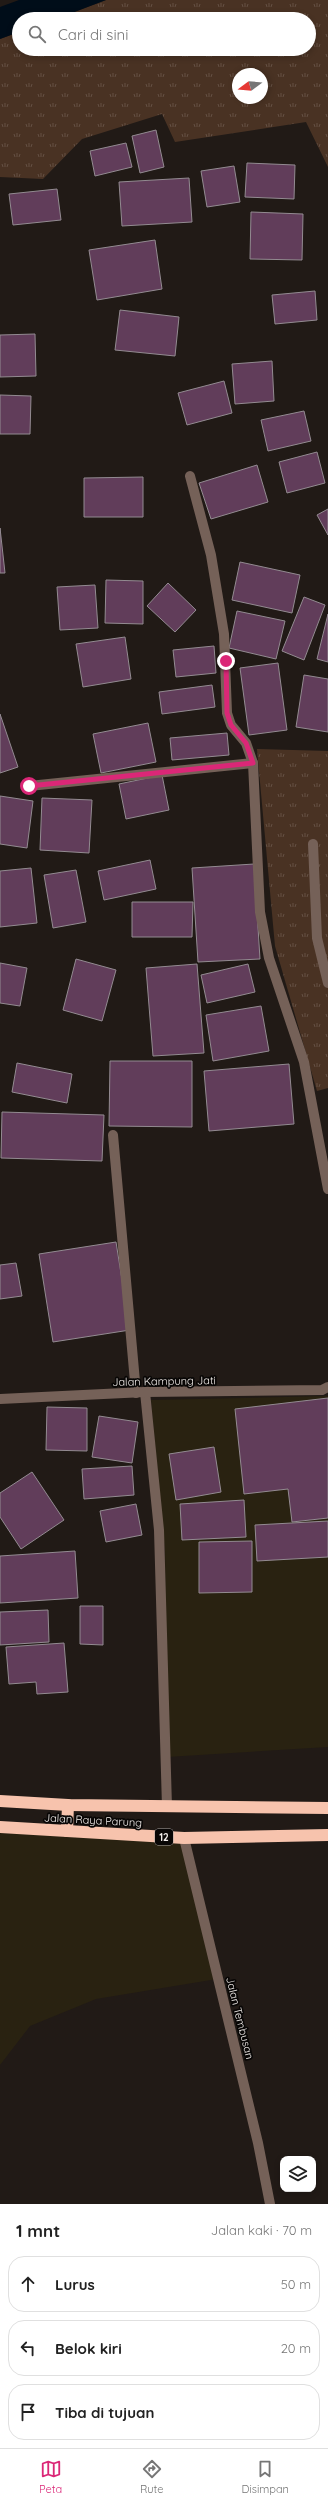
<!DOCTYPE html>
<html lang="id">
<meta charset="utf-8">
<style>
body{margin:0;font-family:Quicksand,sans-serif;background:#f6f6f6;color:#222}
.controls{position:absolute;right:12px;bottom:12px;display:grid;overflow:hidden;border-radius:8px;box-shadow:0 2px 6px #0003}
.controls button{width:36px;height:36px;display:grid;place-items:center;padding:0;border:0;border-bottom:1px solid #e0e0e0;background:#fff;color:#222;font:20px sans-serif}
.compass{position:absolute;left:232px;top:68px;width:36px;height:36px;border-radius:50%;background:#fff;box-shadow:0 2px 6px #0003;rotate:254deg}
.stop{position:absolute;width:12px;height:12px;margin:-9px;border:3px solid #db2777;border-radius:50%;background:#fff}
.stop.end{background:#db2777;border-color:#fff;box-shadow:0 1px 4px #0008}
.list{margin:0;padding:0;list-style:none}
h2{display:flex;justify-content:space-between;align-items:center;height:52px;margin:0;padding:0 16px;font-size:17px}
h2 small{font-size:13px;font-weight:400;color:#767676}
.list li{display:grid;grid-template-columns:26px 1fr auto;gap:12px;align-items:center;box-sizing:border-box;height:56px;margin:0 8px 8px;padding:0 8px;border:1px solid #e0e0e0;border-radius:16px}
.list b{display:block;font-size:15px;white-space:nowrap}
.list em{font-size:13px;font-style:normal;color:#767676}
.icon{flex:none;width:22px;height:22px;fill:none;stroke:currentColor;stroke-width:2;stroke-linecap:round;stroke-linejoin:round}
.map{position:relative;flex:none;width:328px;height:2204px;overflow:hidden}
.search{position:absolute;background:#fff;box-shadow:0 2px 6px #0003;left:12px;right:12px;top:12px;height:44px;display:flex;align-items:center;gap:10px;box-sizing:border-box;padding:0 14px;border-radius:22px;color:#767676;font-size:15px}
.sheet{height:244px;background:#fff}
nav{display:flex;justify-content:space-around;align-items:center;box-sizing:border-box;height:56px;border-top:1px solid #e0e0e0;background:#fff;font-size:11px;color:#767676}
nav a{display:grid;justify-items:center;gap:2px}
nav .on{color:#db2777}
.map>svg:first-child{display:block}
.commercial{fill:#292211}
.grass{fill:url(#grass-tufts);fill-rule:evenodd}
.water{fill:#000d19}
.building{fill:#613d5a;stroke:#938b91}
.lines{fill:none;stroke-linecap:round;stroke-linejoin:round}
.minor{stroke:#756158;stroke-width:10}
.highway{stroke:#f7c3ad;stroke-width:12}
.route{stroke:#db2777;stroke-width:5}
.labels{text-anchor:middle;stroke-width:3.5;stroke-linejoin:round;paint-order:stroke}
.shield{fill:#080605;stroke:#aba7a5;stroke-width:1}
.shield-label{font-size:10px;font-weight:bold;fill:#f1ece9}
.street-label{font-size:11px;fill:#f1ece9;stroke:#080605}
</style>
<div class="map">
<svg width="328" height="2204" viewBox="0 0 328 2204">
<defs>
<pattern id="grass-tufts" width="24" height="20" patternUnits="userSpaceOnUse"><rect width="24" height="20" fill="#493223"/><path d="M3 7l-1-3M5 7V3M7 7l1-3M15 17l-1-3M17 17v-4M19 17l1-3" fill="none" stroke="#645043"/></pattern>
</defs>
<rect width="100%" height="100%" fill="#211a16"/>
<g class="commercial">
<polygon points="328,1396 328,1747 167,1757 165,1551 151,1400"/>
<polygon points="0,1833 185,1841 223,1978 96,1999 30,2026 0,2065"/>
</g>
<g class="grass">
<path d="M106 0H328V167L306 122 175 142 162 114 82 139 43 179 0 177V39L19 32V49H309V19H56ZM238 74H262V98H238Z"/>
<polygon points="257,749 328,751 328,1088 317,1091 275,946"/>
</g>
<polygon class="water" points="19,0 106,0 56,19 19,19 19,32 0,39 0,7"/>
<g class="building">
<polygon points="156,130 164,167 140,173 132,136"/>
<polygon points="126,143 132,167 95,176 90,151"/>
<polygon points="247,163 295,165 294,199 245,197"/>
<polygon points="234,166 240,202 207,207 201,171"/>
<polygon points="189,178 192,222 122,226 119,182"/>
<polygon points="57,189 61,220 13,225 9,194"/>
<polygon points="251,212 303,214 302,260 250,259"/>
<polygon points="155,240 162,289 97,300 89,250"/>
<polygon points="315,291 317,320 275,324 272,295"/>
<polygon points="120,310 179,317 175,356 115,350"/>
<polygon points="35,334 36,376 0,377 0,335"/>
<polygon points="272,361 274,401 235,404 232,364"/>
<polygon points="224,381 232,413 187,425 178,393"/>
<polygon points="0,395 31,396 30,434 0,434"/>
<polygon points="304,411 311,441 268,451 261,420"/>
<polygon points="317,452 325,483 287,493 279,462"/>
<polygon points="257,465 268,502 211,519 199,483"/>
<polygon points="143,477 143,517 84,517 84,478"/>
<polygon points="328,509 328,535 317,515"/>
<polygon points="0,528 5,573 0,573"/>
<polygon points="240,562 300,575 292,613 232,600"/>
<polygon points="106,580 143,581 143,624 105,623"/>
<polygon points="168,583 196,610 175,632 147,606"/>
<polygon points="95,585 98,628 60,630 57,587"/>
<polygon points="304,597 325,605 304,660 282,651"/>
<polygon points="237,611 285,621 276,659 229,648"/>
<polygon points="328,614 328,662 317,659"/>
<polygon points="125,637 131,679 83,687 76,644"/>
<polygon points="214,646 216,673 176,677 173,650"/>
<polygon points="278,663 287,730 249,735 240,668"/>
<polygon points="304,675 328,679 328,732 296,727"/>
<polygon points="212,685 215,707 162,714 159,692"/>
<polygon points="0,714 18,767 0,773"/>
<polygon points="148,723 156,762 101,773 93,734"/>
<polygon points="227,733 229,755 172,760 170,738"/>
<polygon points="162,775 169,810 126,819 119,784"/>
<polygon points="0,796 33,801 27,848 0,844"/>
<polygon points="42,798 92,800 89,853 40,850"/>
<polygon points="150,860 156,889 104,900 98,871"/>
<polygon points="254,864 260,959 198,962 192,868"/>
<polygon points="31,868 37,923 0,927 0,871"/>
<polygon points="76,870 86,922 53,928 44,875"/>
<polygon points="132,902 193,902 192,937 132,937"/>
<polygon points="76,959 116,970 102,1021 63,1010"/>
<polygon points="0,963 27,968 20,1006 0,1003"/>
<polygon points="197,964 204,1053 153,1056 146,968"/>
<polygon points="248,964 255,992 207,1003 201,975"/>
<polygon points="261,1006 269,1051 213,1061 206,1015"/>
<polygon points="110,1061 192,1061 192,1127 109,1126"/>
<polygon points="17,1063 72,1074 67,1103 12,1092"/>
<polygon points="289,1064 294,1124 209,1131 204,1071"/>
<polygon points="2,1112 104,1115 102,1161 1,1158"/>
<polygon points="116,1242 130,1330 53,1342 39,1254"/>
<polygon points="16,1263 22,1296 0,1299 0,1265"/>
<polygon points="328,1398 328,1518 292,1522 288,1489 244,1494 235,1409"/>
<polygon points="47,1407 87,1408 87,1451 46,1450"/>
<polygon points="99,1416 138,1422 132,1463 92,1457"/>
<polygon points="214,1447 221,1492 176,1500 169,1454"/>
<polygon points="132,1466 134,1495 84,1499 82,1469"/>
<polygon points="32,1472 64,1520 21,1549 0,1517 0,1493"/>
<polygon points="244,1500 246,1537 182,1540 180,1504"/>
<polygon points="136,1504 142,1535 106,1542 100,1511"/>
<polygon points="328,1521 328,1557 257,1561 255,1525"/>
<polygon points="252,1541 252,1592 199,1593 199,1542"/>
<polygon points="75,1551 78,1598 0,1603 0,1556"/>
<polygon points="80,1606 103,1606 103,1645 80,1644"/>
<polygon points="48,1610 49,1642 0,1645 0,1612"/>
<polygon points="64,1643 68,1692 37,1694 36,1682 9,1684 6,1647"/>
</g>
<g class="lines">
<g class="minor">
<polyline points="190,476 211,555 224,634 227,713 231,725 246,743 253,763 260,912 269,958 304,1062 328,1189"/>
<polyline points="29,786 253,763"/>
<polyline points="313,844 317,938 328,983"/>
<polyline points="113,1135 136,1393"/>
<polyline points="145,1392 159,1530 167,1807"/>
<polyline points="0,1399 145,1392 322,1390 328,1387"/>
<polyline points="184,1838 258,2143 270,2204"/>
</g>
<g class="highway">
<polyline points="0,1801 68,1805 328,1808"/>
<polyline points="0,1827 184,1838 328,1835"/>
<polyline points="67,1831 68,1805"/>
</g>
</g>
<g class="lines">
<polyline class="route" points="29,786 253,763 246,743 231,725 227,713 226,661"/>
</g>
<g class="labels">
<rect class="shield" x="155" y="1829" width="18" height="16" rx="3"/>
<g class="shield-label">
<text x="164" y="1841">12</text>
</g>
<g class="street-label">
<text transform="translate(164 1381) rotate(-1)" y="4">Jalan Kampung Jati</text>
<text transform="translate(93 1820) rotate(3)" y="4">Jalan Raya Parung</text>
<text transform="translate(240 2018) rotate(76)" y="4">Jalan Tembusan</text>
</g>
</g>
</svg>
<div class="controls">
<button><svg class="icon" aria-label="layers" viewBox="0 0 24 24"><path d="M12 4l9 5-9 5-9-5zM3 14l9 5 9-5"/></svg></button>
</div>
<svg class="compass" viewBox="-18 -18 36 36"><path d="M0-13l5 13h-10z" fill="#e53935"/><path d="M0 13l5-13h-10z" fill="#767676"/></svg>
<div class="stop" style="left:29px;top:786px"></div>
<div class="stop end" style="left:226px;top:661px"></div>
<div class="search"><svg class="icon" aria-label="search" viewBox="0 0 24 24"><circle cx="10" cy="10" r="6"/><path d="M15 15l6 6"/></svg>Cari di sini</div>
</div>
<section class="sheet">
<h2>1 mnt<small>Jalan kaki · 70 m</small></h2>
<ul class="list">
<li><svg class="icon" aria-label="ahead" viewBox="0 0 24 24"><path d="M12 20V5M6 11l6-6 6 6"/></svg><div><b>Lurus</b></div><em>50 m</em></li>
<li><svg class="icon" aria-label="left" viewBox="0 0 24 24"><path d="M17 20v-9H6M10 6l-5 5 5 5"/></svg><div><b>Belok kiri</b></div><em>20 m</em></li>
<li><svg class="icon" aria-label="arrive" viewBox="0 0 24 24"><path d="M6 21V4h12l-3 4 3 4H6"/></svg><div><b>Tiba di tujuan</b></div></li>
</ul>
</section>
<nav>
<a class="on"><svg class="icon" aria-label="map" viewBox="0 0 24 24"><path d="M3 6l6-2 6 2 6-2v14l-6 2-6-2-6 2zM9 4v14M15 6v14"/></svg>Peta</a>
<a><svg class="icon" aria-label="directions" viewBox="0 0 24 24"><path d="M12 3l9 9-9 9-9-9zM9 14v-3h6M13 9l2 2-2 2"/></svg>Rute</a>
<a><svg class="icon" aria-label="saved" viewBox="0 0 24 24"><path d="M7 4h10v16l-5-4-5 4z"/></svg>Disimpan</a>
</nav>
